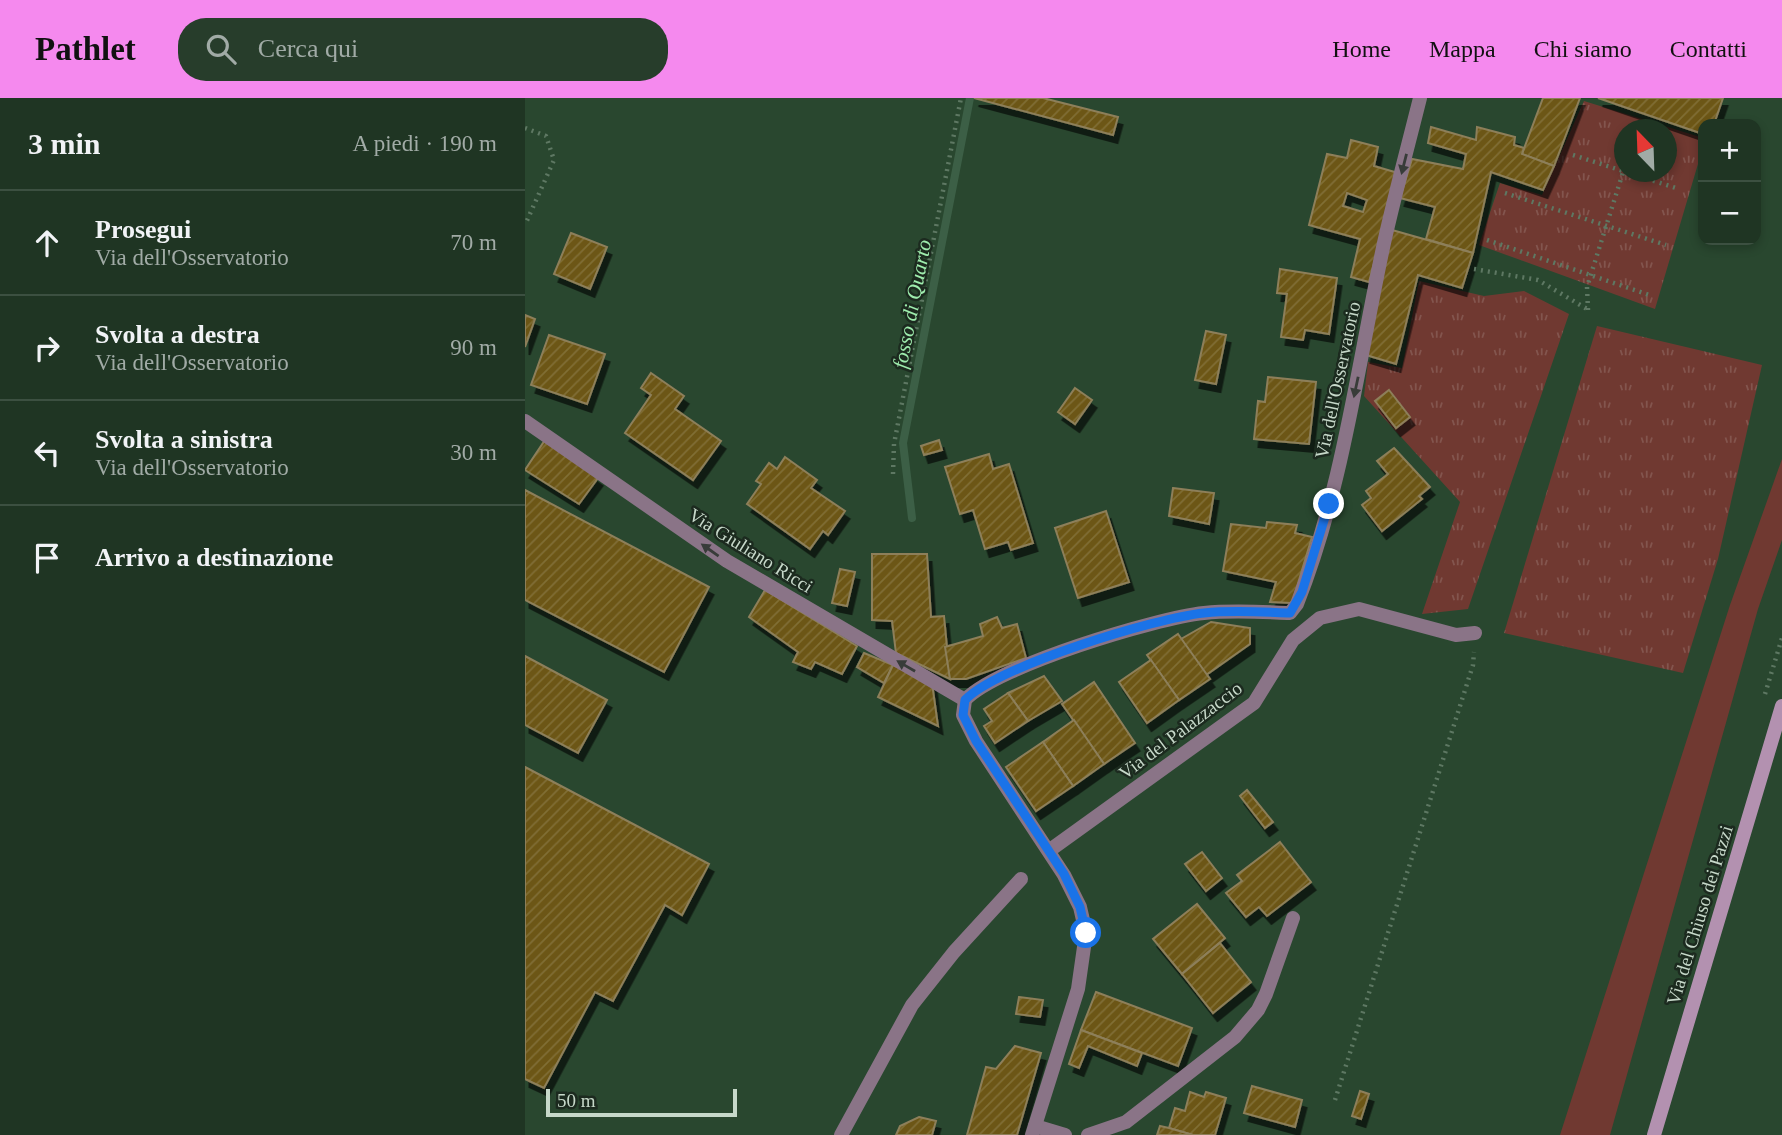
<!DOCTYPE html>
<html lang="it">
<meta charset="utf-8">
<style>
body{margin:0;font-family:Georgia,serif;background:#273d2b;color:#f1f3f6}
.controls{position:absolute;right:21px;top:21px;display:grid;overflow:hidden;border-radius:14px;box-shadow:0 4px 10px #0003}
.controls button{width:63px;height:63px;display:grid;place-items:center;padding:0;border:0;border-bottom:2px solid #3c5041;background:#1f3523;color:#f1f3f6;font:35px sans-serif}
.compass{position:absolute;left:1089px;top:21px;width:63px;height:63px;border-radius:50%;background:#1f3523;box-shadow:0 4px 10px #0003;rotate:337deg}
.scale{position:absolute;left:21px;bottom:18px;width:191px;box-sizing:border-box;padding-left:7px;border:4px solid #c6d8c9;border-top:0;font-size:19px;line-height:24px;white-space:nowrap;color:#c6d8c9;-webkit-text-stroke:5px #1c2a1f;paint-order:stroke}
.stop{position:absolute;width:21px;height:21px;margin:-16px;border:5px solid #1a73e8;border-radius:50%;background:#fff}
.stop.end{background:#1a73e8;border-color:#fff;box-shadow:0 2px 7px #0008}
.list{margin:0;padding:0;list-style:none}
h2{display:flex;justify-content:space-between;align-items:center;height:91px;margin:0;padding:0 28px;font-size:30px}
h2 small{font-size:23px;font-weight:400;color:#a1aba6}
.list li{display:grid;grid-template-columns:46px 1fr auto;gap:21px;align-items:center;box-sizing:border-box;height:105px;padding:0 28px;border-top:2px solid #3c5041}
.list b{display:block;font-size:26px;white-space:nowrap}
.list p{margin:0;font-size:23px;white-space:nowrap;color:#a1aba6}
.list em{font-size:23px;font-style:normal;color:#a1aba6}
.icon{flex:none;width:38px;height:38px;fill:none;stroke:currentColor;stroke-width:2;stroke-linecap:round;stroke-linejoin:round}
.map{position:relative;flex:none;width:1257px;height:1037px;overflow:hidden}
header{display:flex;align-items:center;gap:42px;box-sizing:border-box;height:98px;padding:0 35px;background:#f589ee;color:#111}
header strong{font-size:33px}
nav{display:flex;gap:38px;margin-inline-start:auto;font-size:24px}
.search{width:490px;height:63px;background:#273d2b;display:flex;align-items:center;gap:18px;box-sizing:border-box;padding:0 24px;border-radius:28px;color:#a1aba6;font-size:26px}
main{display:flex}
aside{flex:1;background:#1f3523}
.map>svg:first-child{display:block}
.grass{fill:#703931}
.park{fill:url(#park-tufts);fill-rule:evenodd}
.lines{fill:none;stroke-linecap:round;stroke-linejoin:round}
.stream{stroke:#3c5f46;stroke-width:8}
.building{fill:url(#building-hatch);stroke:#8d7f5a;stroke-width:2;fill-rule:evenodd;filter:url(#shadow)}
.path{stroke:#5e7863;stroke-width:4.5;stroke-dasharray:2 5;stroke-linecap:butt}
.minor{stroke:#8a7487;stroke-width:14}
.secondary{stroke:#b391b0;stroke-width:14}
.oneway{fill:#383c39}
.route{stroke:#1a73e8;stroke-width:9}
.labels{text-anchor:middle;stroke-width:5;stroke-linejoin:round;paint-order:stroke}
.street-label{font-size:19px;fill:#c6d8c9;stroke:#1c2a1f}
.water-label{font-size:21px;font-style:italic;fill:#9eecad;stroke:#1c2a1f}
</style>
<header>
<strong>Pathlet</strong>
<div class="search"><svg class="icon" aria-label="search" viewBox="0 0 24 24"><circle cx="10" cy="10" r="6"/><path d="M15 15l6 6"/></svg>Cerca qui</div>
<nav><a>Home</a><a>Mappa</a><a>Chi siamo</a><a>Contatti</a></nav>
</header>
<main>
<aside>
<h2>3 min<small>A piedi · 190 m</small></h2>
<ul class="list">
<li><svg class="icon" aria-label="ahead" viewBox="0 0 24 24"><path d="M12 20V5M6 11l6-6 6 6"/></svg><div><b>Prosegui</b><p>Via dell'Osservatorio</p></div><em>70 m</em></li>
<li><svg class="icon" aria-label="right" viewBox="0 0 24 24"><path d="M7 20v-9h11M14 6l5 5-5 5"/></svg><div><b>Svolta a destra</b><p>Via dell'Osservatorio</p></div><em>90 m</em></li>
<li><svg class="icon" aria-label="left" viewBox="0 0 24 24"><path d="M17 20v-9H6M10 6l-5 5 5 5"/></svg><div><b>Svolta a sinistra</b><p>Via dell'Osservatorio</p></div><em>30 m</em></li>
<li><svg class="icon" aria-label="arrive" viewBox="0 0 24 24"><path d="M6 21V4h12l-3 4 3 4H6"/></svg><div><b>Arrivo a destinazione</b></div></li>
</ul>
</aside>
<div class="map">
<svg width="1257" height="1037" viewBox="0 0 1257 1037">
<defs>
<pattern id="park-tufts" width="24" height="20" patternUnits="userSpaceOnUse" patternTransform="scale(1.75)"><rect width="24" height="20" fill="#703931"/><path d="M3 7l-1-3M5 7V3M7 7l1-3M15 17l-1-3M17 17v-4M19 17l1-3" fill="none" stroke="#83554e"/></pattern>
<pattern id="building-hatch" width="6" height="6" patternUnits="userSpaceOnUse" patternTransform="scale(1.75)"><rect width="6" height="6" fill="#6c5614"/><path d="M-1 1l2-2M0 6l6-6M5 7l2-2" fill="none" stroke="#806e35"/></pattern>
<filter id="shadow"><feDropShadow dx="4.5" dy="8" stdDeviation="0" flood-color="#0009"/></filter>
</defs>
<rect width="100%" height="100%" fill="#29472f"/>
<polygon class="grass" points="1257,361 1257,442 1233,511 1085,1037 1035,1037 1205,507"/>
<g class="park">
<path d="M1059 3 1178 40V49L1130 211 954 147 975 85 1017 97ZM1100 32H1142V74H1100Z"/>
<polygon points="894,183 959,198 999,193 1044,216 943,511 897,516 935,404 839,298 843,264 877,270"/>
<polygon points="1072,228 1237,267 1193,461 1158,575 979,535"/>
</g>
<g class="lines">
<polyline class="stream" points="387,420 378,345 445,0"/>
</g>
<g class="building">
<polygon points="449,0 518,0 593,19 588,37"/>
<polygon points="1018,0 1055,0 1029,68 997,56"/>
<polygon points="1073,0 1198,0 1189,26 1178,26 1178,36"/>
<polygon points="906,29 951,42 952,29 990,39 989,47 999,50 997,56 1029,68 1018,92 966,74 948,155 901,141 910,109 875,100 887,61 938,71 941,56 903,45"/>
<path d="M826 42 853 49 849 68 873 75 844 184 826 179 835 141 784 127 802 56 822 60ZM822 95 842 102 838 114 818 108Z"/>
<polygon points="867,132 948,155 937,190 893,177 871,266 841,257"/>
<polygon points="46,135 82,149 65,191 29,176"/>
<polygon points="755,171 812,180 804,236 780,232 778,242 756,239 762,196 752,195"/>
<polygon points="0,217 10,221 0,249"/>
<polygon points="681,233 701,237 691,286 670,282"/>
<polygon points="24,237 80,256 62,306 6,287"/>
<polygon points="126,275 159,298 150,311 196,343 168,382 100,335 126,297 116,290"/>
<polygon points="743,279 791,284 784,346 729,341 733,303 740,304"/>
<polygon points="550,290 567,302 550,326 533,314"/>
<polygon points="864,292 885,319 871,330 850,303"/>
<polygon points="20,342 73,380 54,406 0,372"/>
<polygon points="414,342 417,352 399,357 396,348"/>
<polygon points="869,350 905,389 894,398 897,401 857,433 837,407 846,400 841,393 863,376 852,363"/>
<polygon points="464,356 468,371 484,366 508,445 486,452 483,444 460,451 448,412 435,416 420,369"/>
<polygon points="260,359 292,382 286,390 320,413 303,437 298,433 285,451 222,406 236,386 231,383 244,365 252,371"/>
<polygon points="648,390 689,395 684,426 644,418"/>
<polygon points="0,392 184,489 139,574 0,502"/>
<polygon points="581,413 604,484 553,500 530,430"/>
<polygon points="742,424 772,427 770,435 787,439 767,505 745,504 751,484 698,473 706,426 741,430"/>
<polygon points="347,456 402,456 406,519 419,518 425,581 371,555 367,523 347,522"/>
<polygon points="315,471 330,474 322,508 307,505"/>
<polygon points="240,492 332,548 317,576 290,564 286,571 268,564 273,554 224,519"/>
<polygon points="472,519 477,530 492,526 501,560 441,581 425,581 420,549 458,538 455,526"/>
<polygon points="686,524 725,530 725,546 681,577 656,541"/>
<polygon points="653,536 685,581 654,602 622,557"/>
<polygon points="339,555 368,567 359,585 332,569"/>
<polygon points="0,558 82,602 53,655 0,627"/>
<polygon points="626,562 654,602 622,625 594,584"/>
<polygon points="368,567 407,585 413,628 353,599"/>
<polygon points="519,578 537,603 503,623 483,595"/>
<polygon points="569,584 610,645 579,666 537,606"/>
<polygon points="483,595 503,623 470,645 459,628 467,623 459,611"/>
<polygon points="549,622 579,666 548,688 518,644"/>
<polygon points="518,644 548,688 511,713 481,669"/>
<polygon points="0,669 184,766 157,817 140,807 88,903 70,894 19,990 0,981"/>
<polygon points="722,692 748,724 740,730 715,698"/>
<polygon points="755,744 786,784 742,818 734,809 721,819 701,795 717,783 712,777"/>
<polygon points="677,754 697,780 681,793 660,766"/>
<polygon points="672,806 700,840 657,876 628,841"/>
<polygon points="695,845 726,884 688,915 657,876"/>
<polygon points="571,894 667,930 653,968 556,932"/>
<polygon points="494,899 518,902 515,919 491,916"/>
<polygon points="556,932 617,955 612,968 563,948 554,970 544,966"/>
<polygon points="490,948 516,955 492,1037 442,1037 461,969 471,971"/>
<polygon points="727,988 777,1002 770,1029 719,1015"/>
<polygon points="835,993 844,996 836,1021 827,1018"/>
<polygon points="665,994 679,999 681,994 701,1000 690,1037 668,1037 644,1030 650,1010 660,1013"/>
<polygon points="394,1019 411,1023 407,1037 371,1037 375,1028"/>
<polygon points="635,1028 644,1030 668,1037 632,1037"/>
</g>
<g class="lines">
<g class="path">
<polyline points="0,30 21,38 29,62 0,127"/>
<polyline points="1111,32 1113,27"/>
<polyline points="1048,57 1151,90"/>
<polyline points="980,95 1141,147"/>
<polyline points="962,142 1127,198"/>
<polyline points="949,171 1013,182 1062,211"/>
<polyline points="1063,212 1062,189 1100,68"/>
<polyline points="368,376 369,346 436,0"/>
<polyline points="1240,596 1257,540"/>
<polyline points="810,1002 948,567 949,554"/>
</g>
<g class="minor">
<polyline points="0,323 202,463 440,602"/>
<polyline points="525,752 729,605 768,542 795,520 834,511 931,537 950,535"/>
<polyline points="510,1028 540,1037"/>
<polyline points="316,1037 387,907 429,854 496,781"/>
<path d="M507 1037 553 891 561 835 555 809 539 777 451 643 438 617 440 602C472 568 631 520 679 515 708 512 736 514 765 515L772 506C818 390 833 265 859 145 870 96 883 48 895 0"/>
<polyline points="563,1037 601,1024 710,939 733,912 741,896 768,820"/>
</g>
<polyline class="secondary" points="1129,1037 1257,608"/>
</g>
<defs><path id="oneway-solid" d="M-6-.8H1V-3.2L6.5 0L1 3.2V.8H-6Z" transform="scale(1.75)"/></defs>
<g class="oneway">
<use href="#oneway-solid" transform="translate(879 66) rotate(104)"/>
<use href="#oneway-solid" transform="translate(831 289) rotate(102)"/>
<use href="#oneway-solid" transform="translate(185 452) rotate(-145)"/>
<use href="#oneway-solid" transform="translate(381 568) rotate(-150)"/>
</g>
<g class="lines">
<path class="route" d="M561 835 555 809 539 776 451 643 438 617 440 602C473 568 630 520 679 515 708 512 736 514 765 515L777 494 804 406"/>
</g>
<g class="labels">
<g class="street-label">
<text transform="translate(812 282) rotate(-78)" y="7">Via dell'Osservatorio</text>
<text transform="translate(226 452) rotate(32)" y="7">Via Giuliano Ricci</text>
<text transform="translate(655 632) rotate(-37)" y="7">Via del Palazzaccio</text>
<text transform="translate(1174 817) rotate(-73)" y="7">Via del Chiuso dei Pazzi</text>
</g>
<g class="water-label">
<text transform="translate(387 206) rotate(-79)" y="7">fosso di Quarto</text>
</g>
</g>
</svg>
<div class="controls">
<button>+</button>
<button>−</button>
</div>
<svg class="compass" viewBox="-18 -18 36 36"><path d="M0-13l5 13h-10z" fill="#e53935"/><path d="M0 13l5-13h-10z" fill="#a1aba6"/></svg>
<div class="scale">50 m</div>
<div class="stop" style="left:561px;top:835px"></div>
<div class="stop end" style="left:804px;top:406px"></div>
</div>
</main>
